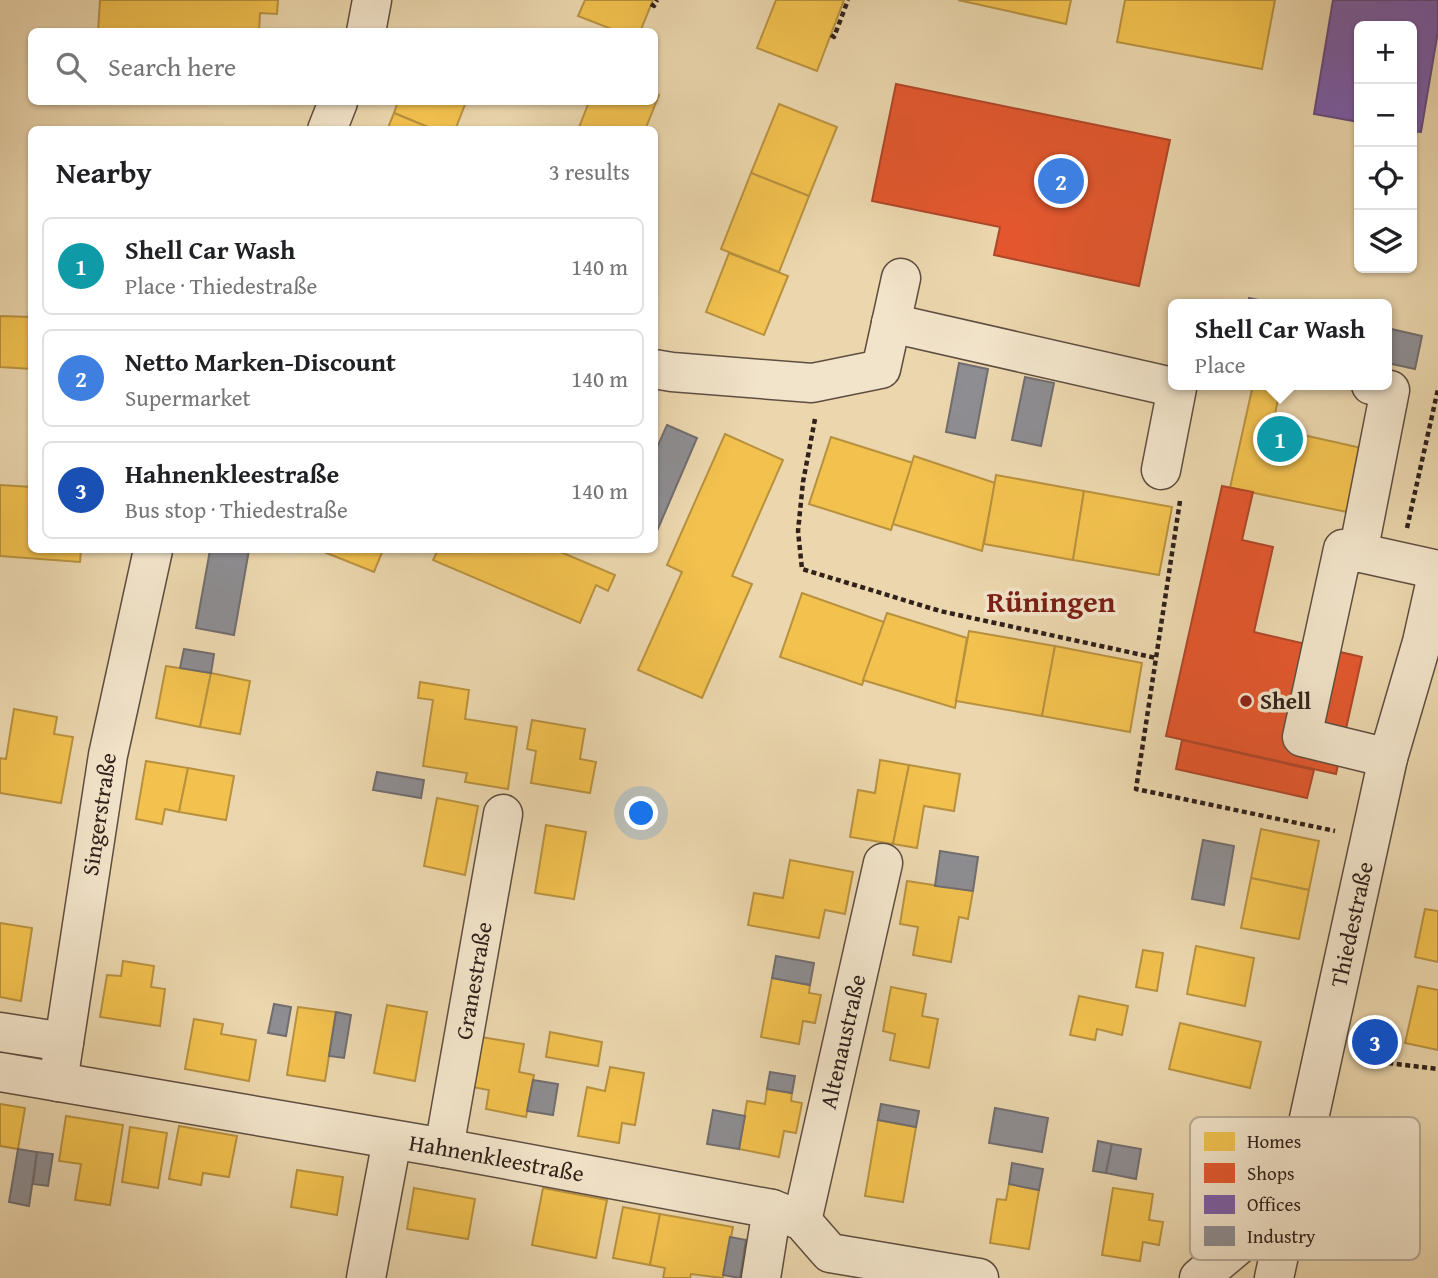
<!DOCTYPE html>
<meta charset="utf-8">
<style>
body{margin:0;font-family:"Gentium Book Plus",serif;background:#f2f2f2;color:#202124}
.controls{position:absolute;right:21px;top:21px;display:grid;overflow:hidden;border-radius:10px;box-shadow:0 2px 5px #0004}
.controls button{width:63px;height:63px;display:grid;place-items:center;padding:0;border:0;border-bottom:2px solid #e0e0e0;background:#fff;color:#202124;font:35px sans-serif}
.you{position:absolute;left:642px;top:814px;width:24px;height:24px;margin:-18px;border:5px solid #fff;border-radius:50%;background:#1a73e8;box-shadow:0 0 0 10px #1a73e833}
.badge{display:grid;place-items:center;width:46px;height:46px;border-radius:50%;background:#d93025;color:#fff;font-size:23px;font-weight:700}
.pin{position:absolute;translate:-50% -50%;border:4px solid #fff;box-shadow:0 2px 7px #0006}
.popup{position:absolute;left:1168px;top:299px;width:224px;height:91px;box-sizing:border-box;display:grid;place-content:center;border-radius:10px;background:#fff;filter:drop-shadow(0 2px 5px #0005);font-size:23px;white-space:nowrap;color:#757577}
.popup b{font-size:26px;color:#202124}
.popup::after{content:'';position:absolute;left:50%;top:100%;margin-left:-14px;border:14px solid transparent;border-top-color:#fff}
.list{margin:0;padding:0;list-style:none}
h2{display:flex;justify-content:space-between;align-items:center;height:91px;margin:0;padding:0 28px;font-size:30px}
h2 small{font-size:23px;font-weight:400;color:#757577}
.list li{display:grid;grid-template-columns:46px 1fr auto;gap:21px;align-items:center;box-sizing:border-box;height:98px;margin:0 14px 14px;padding:0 14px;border:2px solid #e0e0e0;border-radius:10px}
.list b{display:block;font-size:26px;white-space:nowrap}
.list p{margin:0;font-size:23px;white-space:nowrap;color:#757577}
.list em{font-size:23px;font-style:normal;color:#757577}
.icon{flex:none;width:38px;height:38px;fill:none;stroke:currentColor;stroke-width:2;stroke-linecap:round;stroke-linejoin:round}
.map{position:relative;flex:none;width:1438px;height:1278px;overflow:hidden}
.search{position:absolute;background:#fff;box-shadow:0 2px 5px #0004;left:28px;top:28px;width:630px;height:77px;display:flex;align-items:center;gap:18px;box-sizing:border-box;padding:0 24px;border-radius:10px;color:#757577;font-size:26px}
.panel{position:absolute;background:#fff;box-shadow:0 2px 5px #0004;left:28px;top:126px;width:630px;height:427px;border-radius:10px}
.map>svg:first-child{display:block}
.homes{fill:#f2c14e;stroke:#b8913f;stroke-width:2}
.shops{fill:#e4572e;stroke:#ae4728;stroke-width:2}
.offices{fill:#7b5ea7;stroke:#644c7d;stroke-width:2}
.industry{fill:#8d8d92;stroke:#716d6e;stroke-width:2}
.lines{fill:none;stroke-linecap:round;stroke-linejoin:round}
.minor-casing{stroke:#5f4e40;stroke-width:41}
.path{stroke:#30211b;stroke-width:4.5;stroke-dasharray:5 3.5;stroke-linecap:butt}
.minor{stroke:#f2e4ca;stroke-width:38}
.poi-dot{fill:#8f2418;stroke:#f2e4ca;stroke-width:2.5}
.labels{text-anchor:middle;stroke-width:7;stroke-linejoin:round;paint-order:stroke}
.poi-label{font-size:23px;font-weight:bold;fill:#30211b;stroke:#f2e4ca;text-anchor:start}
.street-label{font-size:23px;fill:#30211b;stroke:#f2e4ca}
.district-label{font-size:30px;font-weight:bold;fill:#7a1f14;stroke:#f2e4ca}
.key{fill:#f2e4ca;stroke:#b8aa96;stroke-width:2}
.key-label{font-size:19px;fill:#30211b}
</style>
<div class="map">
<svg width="1438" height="1278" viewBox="0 0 1438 1278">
<rect width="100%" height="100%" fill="#ebd6ad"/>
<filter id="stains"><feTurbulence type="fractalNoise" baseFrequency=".00286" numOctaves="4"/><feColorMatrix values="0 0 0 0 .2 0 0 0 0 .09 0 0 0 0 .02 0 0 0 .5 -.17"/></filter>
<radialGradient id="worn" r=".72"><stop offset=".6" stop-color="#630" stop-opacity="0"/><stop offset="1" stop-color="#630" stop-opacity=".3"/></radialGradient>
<g class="homes">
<polygon points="100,0 278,0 277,14 260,13 259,32 98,31"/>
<polygon points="585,0 653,0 640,32 619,32 578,16"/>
<polygon points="776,0 844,0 817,71 757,48"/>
<polygon points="958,0 1071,0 1066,24"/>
<polygon points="1125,0 1275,0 1262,69 1117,42"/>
<polygon points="654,93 659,95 645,130 578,130 589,102 654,102"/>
<polygon points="398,102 466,102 455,130 435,130 394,113"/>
<polygon points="779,104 837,127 809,196 751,173"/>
<polygon points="394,113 435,130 387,130"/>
<polygon points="751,173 809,196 779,272 721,249"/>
<polygon points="729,253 788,276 764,335 706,312"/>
<polygon points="0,316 32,317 32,369 0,367"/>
<polygon points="1253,385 1281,385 1272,428 1366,449 1352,513 1230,488"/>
<polygon points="725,434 783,460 732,576 752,584 702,698 638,670 682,572 667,565"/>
<polygon points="831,437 913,463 891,530 809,504"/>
<polygon points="914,456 995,483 982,551 893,524"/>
<polygon points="996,475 1084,491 1073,560 984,544"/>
<polygon points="0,485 32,487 32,550 81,550 80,562 0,556"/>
<polygon points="1084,491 1172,507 1159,575 1073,560"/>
<polygon points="319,550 383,550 374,572"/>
<polygon points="438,550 556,550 615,575 608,591 596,585 580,623 433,560"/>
<polygon points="802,593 884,622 862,685 780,657"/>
<polygon points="887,613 967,638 955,708 863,680"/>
<polygon points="969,631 1055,646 1042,716 956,701"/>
<polygon points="1055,646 1142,663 1130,732 1042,716"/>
<polygon points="166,666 211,673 200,727 156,718"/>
<polygon points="211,673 250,681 240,734 200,727"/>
<polygon points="420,682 469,690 465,719 517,727 508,789 465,782 467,773 423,766 433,700 418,698"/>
<polygon points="14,709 57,717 54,734 73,737 61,803 0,793 0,758 6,759"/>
<polygon points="532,720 585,729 580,759 596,762 590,793 531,783 536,751 527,749"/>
<polygon points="880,760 909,765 893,844 850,837 858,790 875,793"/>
<polygon points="146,761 188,768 179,812 165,809 162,824 136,819"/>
<polygon points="909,765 960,774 954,811 924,806 917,848 893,844"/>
<polygon points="188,768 234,776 226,820 179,812"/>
<polygon points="437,798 478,806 465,875 424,866"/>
<polygon points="546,825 586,832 574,899 535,893"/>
<polygon points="1261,829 1319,841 1309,890 1251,878"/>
<polygon points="790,860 853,872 845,914 825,910 819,938 748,925 754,893 783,898"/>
<polygon points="1251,878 1309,890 1299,939 1241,928"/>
<polygon points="907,881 973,891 968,919 959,917 951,962 913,955 918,927 900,924"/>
<polygon points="1425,909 1438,911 1438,962 1415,957"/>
<polygon points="0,923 32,928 21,1001 0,997"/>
<polygon points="1196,946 1254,958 1245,1006 1187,994"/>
<polygon points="1143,950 1163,953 1157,991 1136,987"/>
<polygon points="123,961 154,966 151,987 165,989 160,1026 100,1017 107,975 121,976"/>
<polygon points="772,978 810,985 809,993 821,995 815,1023 803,1021 799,1044 761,1037"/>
<polygon points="1418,986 1438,990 1438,1050 1405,1043"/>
<polygon points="891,987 926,994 922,1016 938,1019 929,1068 890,1060 895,1034 883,1031"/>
<polygon points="1079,996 1128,1006 1122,1035 1097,1029 1095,1040 1070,1035"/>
<polygon points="387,1005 427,1012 415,1081 374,1073"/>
<polygon points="298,1007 336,1012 325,1081 287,1075"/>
<polygon points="194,1019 223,1024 221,1034 256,1040 249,1081 185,1069"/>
<polygon points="1180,1023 1261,1042 1250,1088 1169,1069"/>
<polygon points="550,1032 602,1042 598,1066 546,1057"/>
<polygon points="481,1037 524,1044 519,1072 534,1075 526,1117 486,1109 489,1090 472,1087"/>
<polygon points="610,1067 644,1073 635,1125 622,1123 619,1143 578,1136 587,1087 605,1091"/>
<polygon points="767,1089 792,1093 791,1101 802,1103 796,1133 784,1131 779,1157 739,1149 747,1101 765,1104"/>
<polygon points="0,1104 25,1108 18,1149 0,1146"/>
<polygon points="66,1116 123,1125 110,1205 75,1200 81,1164 59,1161"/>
<polygon points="878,1120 916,1127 903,1202 865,1196"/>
<polygon points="179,1126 237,1136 229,1177 203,1173 201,1185 169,1179"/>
<polygon points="130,1127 167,1133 158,1188 122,1182"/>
<polygon points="297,1170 343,1177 337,1215 291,1207"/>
<polygon points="1009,1184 1039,1190 1029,1249 990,1243 997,1199 1006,1200"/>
<polygon points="414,1188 475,1199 468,1239 407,1229"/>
<polygon points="543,1188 607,1200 596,1258 532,1245"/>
<polygon points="1113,1188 1153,1194 1149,1220 1163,1222 1159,1245 1143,1242 1140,1261 1102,1255"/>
<polygon points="623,1207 660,1214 650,1265 613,1258"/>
<polygon points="660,1214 733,1227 723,1278 691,1274 690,1278 663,1278 665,1268 650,1265"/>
</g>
<g class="shops">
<polygon points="896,84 1170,140 1139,286 994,255 1000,227 872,201"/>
<polygon points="1222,486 1253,492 1242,540 1273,547 1254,632 1362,657 1336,774 1166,736"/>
<polygon points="1182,740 1314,770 1307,798 1176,769"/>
</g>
<polygon class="offices" points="1333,0 1438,0 1438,31 1421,132 1412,131 1412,26 1359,26 1359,122 1314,114"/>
<g class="industry">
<polygon points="1249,298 1278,304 1248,304"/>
<polygon points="1387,328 1422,336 1415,369 1387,363"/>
<polygon points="959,363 988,369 975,438 946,432"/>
<polygon points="1025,377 1054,383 1041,446 1012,440"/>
<polygon points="667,425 697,438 657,531 654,529 654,454"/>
<polygon points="210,550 249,550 234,635 196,628"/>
<polygon points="184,649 214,654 211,673 180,668"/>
<polygon points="377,772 424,780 421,798 373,790"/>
<polygon points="1203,840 1234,846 1224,905 1192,899"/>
<polygon points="940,851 978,857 973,891 935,886"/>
<polygon points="776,956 814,963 810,985 772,978"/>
<polygon points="274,1004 291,1007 286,1036 268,1033"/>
<polygon points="336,1012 351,1015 344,1058 329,1056"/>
<polygon points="770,1072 795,1076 792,1093 767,1089"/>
<polygon points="533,1080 558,1084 553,1115 527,1111"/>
<polygon points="881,1104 919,1111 916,1127 878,1120"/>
<polygon points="995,1108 1048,1118 1042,1152 989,1143"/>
<polygon points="713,1110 745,1116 739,1149 707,1144"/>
<polygon points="1098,1141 1112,1144 1106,1173 1093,1171"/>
<polygon points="1112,1144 1141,1149 1136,1179 1106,1173"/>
<polygon points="18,1149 37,1152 29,1206 9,1202"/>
<polygon points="37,1152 53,1154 48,1186 33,1184"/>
<polygon points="1012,1163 1043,1169 1039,1190 1009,1184"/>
<polygon points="730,1237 746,1240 740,1278 723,1275"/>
</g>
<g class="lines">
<defs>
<g id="minor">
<polyline points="366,32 372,0"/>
<polyline points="327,130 338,102"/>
<polyline points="891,323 1177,388 1161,470"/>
<polyline points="654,369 672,372 812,383 881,369 901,278"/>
<polyline points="1358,553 1390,390 1371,385"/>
<polyline points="1388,758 1302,737 1343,549 1438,570"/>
<polyline points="0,1032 64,1042"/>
<path id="s1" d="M0 1072 444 1148 772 1209 802 1221 830 1253 979 1278"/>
<path id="s2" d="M58 1082 108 755 153 550"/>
<path id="s3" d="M444 1148 503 814"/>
<path id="s4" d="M802 1221 883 863"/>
<polyline points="366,1278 392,1140"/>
<polyline points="761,1278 772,1209"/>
<polyline points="1199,1278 1242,1242 1291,1177"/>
<path id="s5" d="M1274 1278 1388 758 1422 642 1438 571"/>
</g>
</defs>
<use href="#minor" class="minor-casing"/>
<g class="path">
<polyline points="651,4 654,6 657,0"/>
<polyline points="831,35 834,37 848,0"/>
<polyline points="815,419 803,482 798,531 802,569 940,611 1156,658"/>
<polyline points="1180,501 1136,789 1335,831"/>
<polyline points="1407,528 1438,389"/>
<polyline points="1363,1060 1438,1069"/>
</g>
<use href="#minor" class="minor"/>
</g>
<circle class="poi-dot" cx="1246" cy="701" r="7"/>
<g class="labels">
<g class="poi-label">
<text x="1260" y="709">Shell</text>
</g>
<g class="street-label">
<text dy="8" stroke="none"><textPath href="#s2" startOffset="271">Singerstraße</textPath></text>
<text dy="8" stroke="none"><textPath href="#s5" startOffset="362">Thiedestraße</textPath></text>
<text dy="8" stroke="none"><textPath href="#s3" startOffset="170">Granestraße</textPath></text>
<text dy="8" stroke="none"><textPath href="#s4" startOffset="184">Altenaustraße</textPath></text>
<text dy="8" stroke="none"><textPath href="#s1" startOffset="504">Hahnenkleestraße</textPath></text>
</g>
<g class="district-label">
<text x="1051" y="612">Rüningen</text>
</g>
</g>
<rect x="1190" y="1117" width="230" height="143" rx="10" class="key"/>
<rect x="1204" y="1132" width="31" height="19" fill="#f2c14e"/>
<rect x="1204" y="1163" width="31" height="20" fill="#e4572e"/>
<rect x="1204" y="1195" width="31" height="19" fill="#7b5ea7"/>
<rect x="1204" y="1226" width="31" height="20" fill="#8d8d92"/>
<g class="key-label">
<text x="1247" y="1148">Homes</text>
<text x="1247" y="1180">Shops</text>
<text x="1247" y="1211">Offices</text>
<text x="1247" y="1243">Industry</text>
</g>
<rect width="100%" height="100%" filter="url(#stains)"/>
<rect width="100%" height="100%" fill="url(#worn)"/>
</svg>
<div class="controls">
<button>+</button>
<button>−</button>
<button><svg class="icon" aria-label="locate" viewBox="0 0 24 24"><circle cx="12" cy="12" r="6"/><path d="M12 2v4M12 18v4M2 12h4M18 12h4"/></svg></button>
<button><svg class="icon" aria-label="layers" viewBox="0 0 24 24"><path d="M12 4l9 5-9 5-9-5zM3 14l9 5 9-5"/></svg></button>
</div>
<div class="you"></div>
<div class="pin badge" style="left:1280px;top:439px;background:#0f9aa8">1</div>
<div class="popup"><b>Shell Car Wash</b>Place</div>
<div class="pin badge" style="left:1061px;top:181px;background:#3f7fe0">2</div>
<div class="pin badge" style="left:1375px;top:1042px;background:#1a4fb4">3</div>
<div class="search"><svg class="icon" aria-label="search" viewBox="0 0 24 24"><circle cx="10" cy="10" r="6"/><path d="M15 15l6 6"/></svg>Search here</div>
<section class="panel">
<h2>Nearby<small>3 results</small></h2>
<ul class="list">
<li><span class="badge" style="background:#0f9aa8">1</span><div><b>Shell Car Wash</b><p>Place · Thiedestraße</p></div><em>140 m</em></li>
<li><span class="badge" style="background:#3f7fe0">2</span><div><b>Netto Marken-Discount</b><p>Supermarket</p></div><em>140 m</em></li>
<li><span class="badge" style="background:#1a4fb4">3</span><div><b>Hahnenkleestraße</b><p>Bus stop · Thiedestraße</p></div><em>140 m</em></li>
</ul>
</section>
</div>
